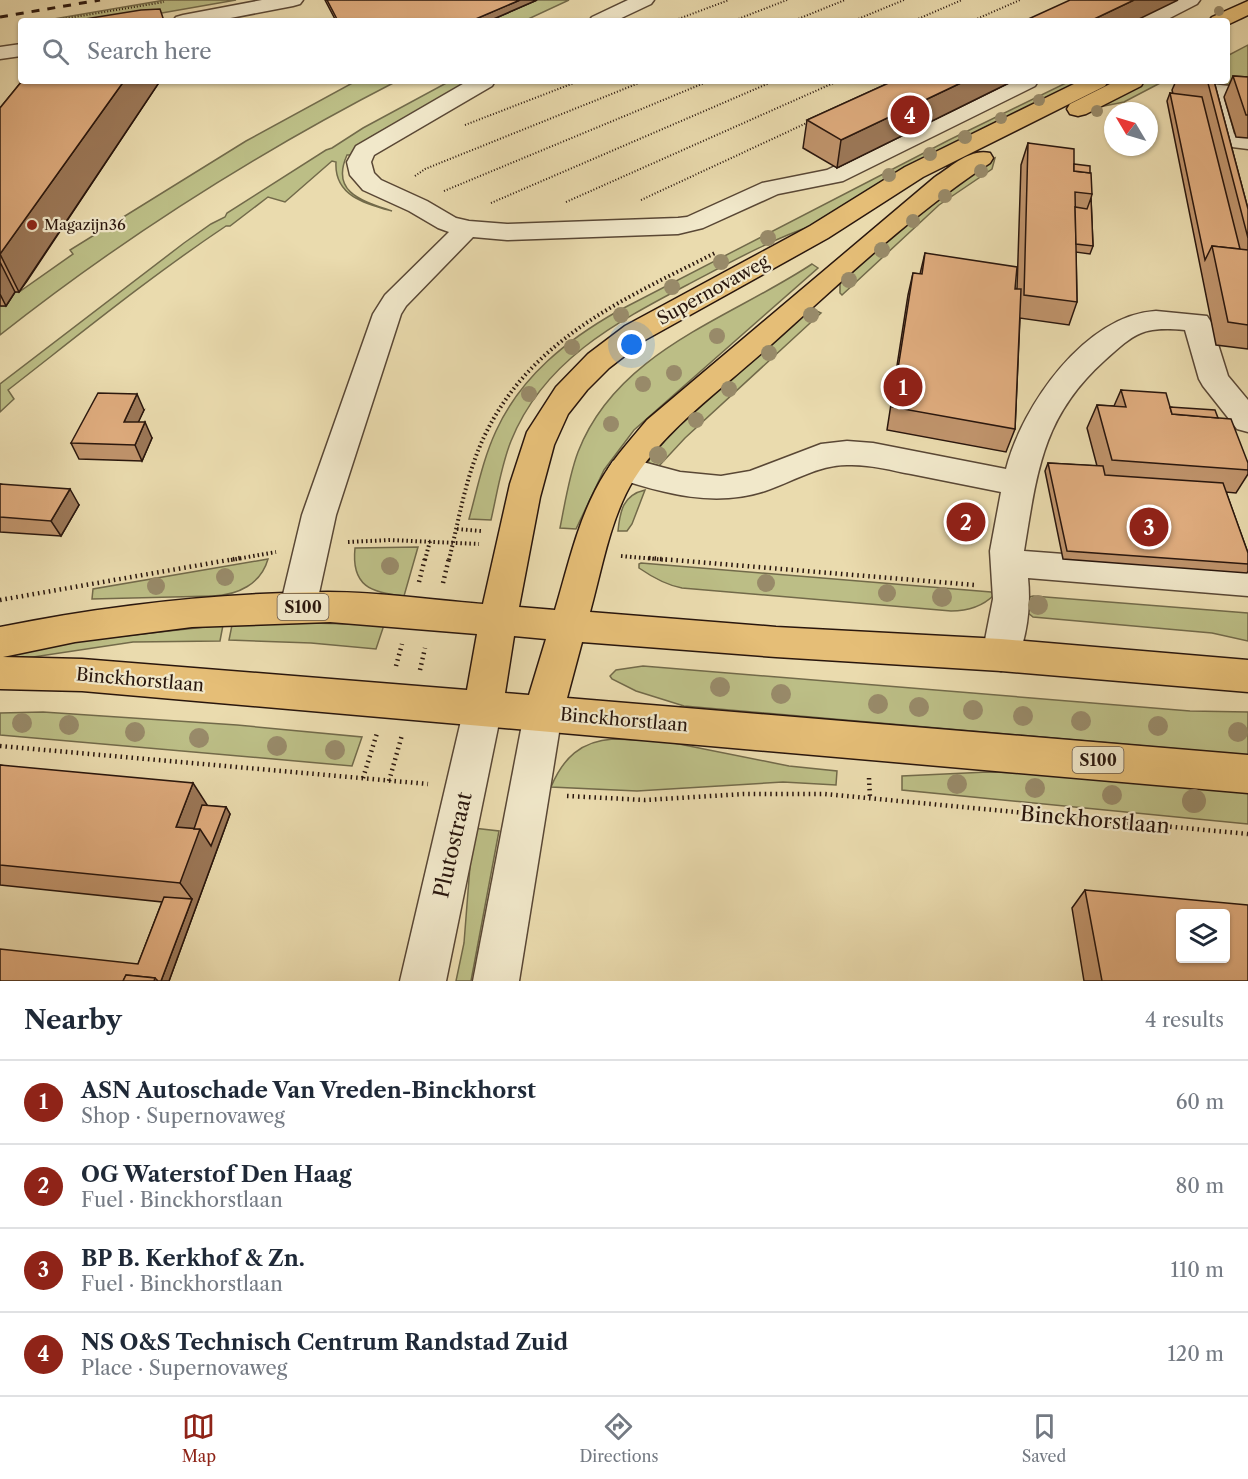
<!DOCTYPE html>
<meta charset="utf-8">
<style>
body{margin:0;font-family:"Libre Caslon Text",serif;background:#f6f6f7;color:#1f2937}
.controls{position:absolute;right:18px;bottom:18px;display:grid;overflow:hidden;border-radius:6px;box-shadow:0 2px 4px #0004}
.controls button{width:54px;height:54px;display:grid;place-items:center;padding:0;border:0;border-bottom:2px solid #e0e1e3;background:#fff;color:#1f2937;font:30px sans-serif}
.compass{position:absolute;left:1104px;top:102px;width:54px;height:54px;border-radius:50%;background:#fff;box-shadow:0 2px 4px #0004;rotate:308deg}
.you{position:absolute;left:632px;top:345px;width:21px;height:21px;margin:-15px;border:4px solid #fff;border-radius:50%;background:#1a73e8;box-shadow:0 0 0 9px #1a73e833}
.badge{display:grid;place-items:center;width:39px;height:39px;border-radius:50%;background:#8f2418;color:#fff;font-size:20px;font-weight:700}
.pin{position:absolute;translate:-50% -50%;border:3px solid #fff;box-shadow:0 2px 6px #0006}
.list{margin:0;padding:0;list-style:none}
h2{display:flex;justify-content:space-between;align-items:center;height:78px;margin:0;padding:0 24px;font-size:26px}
h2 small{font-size:20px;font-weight:400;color:#747a83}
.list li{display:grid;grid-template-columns:39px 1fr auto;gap:18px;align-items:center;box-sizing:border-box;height:84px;padding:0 24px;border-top:2px solid #e0e1e3}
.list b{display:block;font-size:22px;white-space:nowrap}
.list p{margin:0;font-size:20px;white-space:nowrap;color:#747a83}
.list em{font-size:20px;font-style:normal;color:#747a83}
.icon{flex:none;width:33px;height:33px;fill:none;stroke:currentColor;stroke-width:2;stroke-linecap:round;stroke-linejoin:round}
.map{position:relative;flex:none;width:1248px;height:981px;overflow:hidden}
.search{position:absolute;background:#fff;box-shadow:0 2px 4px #0004;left:18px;right:18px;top:18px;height:66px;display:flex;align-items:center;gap:15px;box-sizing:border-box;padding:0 21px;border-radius:6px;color:#747a83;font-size:22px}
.sheet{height:414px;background:#fff}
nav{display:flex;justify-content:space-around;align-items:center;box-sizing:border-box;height:84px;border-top:2px solid #e0e1e3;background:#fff;font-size:16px;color:#747a83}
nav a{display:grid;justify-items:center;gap:3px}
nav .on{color:#8f2418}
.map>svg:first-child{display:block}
.green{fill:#bcbe86;stroke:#726a4a;stroke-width:1.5}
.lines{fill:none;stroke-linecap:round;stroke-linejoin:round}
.minor-casing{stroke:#594735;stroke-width:3}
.major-casing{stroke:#29160d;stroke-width:3}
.path-far2{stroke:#29160d;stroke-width:2;stroke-dasharray:1 2;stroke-linecap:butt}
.path-far1{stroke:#29160d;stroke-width:4;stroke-dasharray:1.5 3;stroke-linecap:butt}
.path{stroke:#29160d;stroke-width:4.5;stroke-dasharray:1.5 4;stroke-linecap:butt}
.minor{fill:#f1e8ca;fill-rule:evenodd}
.major{fill:#e5be77;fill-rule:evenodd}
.rail{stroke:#29160d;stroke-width:3;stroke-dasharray:8 8;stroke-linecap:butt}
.tree{fill:#988a69}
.wall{fill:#c0946c;stroke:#29160d;stroke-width:1.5}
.shaded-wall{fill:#9c7858;stroke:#29160d;stroke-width:1.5}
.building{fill:#dfac7e;stroke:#29160d;stroke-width:1.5;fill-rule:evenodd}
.poi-dot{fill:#8f2418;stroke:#f1e8ca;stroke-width:2}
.labels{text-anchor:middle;stroke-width:4.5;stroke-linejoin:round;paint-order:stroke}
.far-poi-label{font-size:15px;fill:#29160d;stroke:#f1e8ca;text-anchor:start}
.shield{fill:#f1e8ca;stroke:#655546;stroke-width:1.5}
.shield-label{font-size:16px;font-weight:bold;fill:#29160d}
.street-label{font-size:18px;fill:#29160d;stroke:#f1e8ca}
.near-street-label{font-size:21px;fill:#29160d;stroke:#f1e8ca}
</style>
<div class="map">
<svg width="1248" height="981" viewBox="0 0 1248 981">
<rect width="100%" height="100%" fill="#eadbae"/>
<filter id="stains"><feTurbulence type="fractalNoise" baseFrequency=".00333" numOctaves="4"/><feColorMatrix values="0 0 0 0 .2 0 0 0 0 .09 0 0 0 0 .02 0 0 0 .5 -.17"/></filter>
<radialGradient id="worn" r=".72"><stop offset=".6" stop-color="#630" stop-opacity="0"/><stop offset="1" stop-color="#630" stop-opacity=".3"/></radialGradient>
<g class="green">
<polygon points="165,0 236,0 116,21 42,21"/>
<polygon points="536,0 569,0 524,21 488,21"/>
<polygon points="1248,45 1248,87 1202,82 1227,81 1227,56"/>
<path d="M356 81H397C257 153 124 237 0 335V306H6L15 292H19L73 254 70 250 246 141Z"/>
<path d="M450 81H471L371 137 361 144 354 155H347C330 193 363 201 392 211 366 204 334 196 336 162L332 161 285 202 268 197 230 226H226C151 276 80 334 8 390L14 399 0 412V384L184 243 211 224 225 217 227 213 326 150 332 148 363 128Z"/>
<path d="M1070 81H1086L814 225C770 240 729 263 687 285 615 323 543 361 511 441 501 466 497 494 491 520L469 519C477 490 483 459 496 431 521 376 567 340 618 311L949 140Z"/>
<polygon points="1147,81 1164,81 1124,102 1094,108"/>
<path d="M995 158 992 169 939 205 842 295 840 293V281C887 238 938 188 995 158Z"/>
<path d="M812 264 818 268 634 430 604 470 576 529 560 528C565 503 569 476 578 452 617 351 729 319 812 264Z"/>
<path d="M810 308 821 313 685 438 659 466 648 463C654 438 783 332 810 308Z"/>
<path d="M645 490 632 524 627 531H618C620 511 623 495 645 490Z"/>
<path d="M418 547 404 596C371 593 351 586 355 548Z"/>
<path d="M268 559C261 584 238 595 213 596L92 599 93 589Z"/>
<path d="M641 563 991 592 994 595C982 607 967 611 951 611L682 588C666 585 652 577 639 568V564Z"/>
<polygon points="1033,596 1248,613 1248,641 1212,633 1033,617 1027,612 1029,597"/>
<polygon points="312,623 384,625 376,649 311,643 229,640 232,625"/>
<polygon points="223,625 220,641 133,642 0,662 0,655 79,641"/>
<polygon points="643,666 1190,711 1248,712 1248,755 684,706 636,691 612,679 610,676 616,670"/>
<polygon points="43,712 237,725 362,737 352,766 0,735 0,713"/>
<path d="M613 739 664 741 789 766 837 771 836 785 783 782 637 791 551 787C563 758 581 741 613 739Z"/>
<polygon points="988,772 1029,773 1248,793 1248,824 902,790 902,776"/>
<polygon points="473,828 499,831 471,981 456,981 464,943"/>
</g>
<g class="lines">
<defs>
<g id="minor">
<polygon points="262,0 303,0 300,4 293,6 215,21 173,21 176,17 183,15"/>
<polygon points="628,0 654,0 651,4 615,21 589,21 592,17"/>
<polygon points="1174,0 1200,0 1197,4 1164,21 1138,21 1141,17"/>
<polygon points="21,44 21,56 0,59 0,47"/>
<polygon points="468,81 495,81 492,86 374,155 371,162 374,173 381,180 427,201 456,218 469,221 507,224 678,218 687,217 762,183 827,170 1010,81 1038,81 1035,86 843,181 778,194 703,228 678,234 507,240 473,237 406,306 401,314 336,515 316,607 311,617 298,622 285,617 280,607 302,515 373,314 385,295 449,232 438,228 409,211 363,190 350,175 347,162 356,146"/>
<polygon points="1211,84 1248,88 1248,102 1224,99 1234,134 1248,135 1248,149 1216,145 1212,140 1200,91 1203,86"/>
<path d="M1156 311 1207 316 1211 322 1228 376 1248 400V432L1237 429 1203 386 1199 379 1185 330C1142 326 1135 333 1104 361 1042 417 1037 472 1024 551L1248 568V596L1028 578C1031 607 1027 640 1014 666L1001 671 988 666 982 655 993 599 990 551 1001 492C971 486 941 480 911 474 890 470 869 464 847 465 818 465 792 482 765 491 713 508 663 493 613 477L608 469 613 461 624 457 680 472 721 476 750 471 821 444 847 441 873 443 1006 469C1022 406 1085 315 1156 311Z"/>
<polygon points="483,691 497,696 502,708 446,981 400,981 464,708 469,696"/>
<polygon points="543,697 557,702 562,714 519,981 473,981 524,714 529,702"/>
</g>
<g id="major">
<polygon points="1248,1 1248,15 1227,25 1227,21 1209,21 1212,17"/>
<path d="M1080 81H1108L1105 86 923 177 828 238 645 340 609 368 587 390 568 414 554 445 540 497 519 607 555 610C567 570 576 528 595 491 608 464 628 443 647 420L935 177C951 167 970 148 990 153L993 158 990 163C908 217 836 287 763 352 719 391 666 429 634 479 610 518 602 569 590 612L776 627 1001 639 1248 660V692L1001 671 776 657 582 642 567 698 1248 755V793L82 691 0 689V627C109 605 217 593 328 592 379 592 432 600 483 604L510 484 527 432 556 387 588 354 625 326 810 226 905 167ZM330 622 477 634 467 690 82 659 3 657 75 642 192 627ZM514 636 546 639 529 695 505 693Z"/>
<polygon points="1116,81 1144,81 1141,86 1086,114 1078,116 1070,114 1067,109 1070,104"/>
</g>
</defs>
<use href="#minor" class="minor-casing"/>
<use href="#major" class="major-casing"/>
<g class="path-far2">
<polyline points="51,21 164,2"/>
<polyline points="673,21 729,0"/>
<polyline points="733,21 787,0"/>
<polyline points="793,21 845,0"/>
<polyline points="853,21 904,0"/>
<polyline points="913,21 962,0"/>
<polyline points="972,21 1020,0"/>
<polyline points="465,125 579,81"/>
<polyline points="415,176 425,169 644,81"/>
<polyline points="444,191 709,81"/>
<polyline points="641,200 811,121"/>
<polyline points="566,202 838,81"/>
<polyline points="491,203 774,81"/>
</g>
<g class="path-far1">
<polyline points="457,529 481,531"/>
<polyline points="348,542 390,540 479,544"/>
<polyline points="621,556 667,560"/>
<polyline points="231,560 276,552"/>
<polyline points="425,560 430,541"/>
<path d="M449 560C459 519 466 475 484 437 530 339 624 299 715 253"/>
</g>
<g class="path">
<polyline points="649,558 975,585"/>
<polyline points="419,582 425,558"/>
<polyline points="443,583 449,558"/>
<polyline points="0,600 240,558"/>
<polyline points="396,666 402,644"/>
<polyline points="420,670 425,648"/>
<polyline points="0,746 428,784"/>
<polyline points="363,778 377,733"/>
<polyline points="869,778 870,798"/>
<polyline points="389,781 402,735"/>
<polyline points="567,796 645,800 744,794 825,794 1248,834"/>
</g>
<use href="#minor" class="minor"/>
<use href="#major" class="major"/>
<polyline class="rail" points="0,17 100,0"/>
</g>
<g class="tree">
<circle cx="1219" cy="11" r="5"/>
<circle cx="1039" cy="100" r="6"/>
<circle cx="1097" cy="111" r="6"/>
<circle cx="1001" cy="118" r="6"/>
<circle cx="965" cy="137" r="7"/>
<circle cx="930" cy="154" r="7"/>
<circle cx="981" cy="171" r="7"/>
<circle cx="889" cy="175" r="7"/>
<circle cx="945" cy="196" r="7"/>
<circle cx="913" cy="221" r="7"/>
<circle cx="768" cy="238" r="8"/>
<circle cx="882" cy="250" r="8"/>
<circle cx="721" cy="262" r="8"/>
<circle cx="849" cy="280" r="8"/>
<circle cx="672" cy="287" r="8"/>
<circle cx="621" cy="315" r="8"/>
<circle cx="811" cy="315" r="8"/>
<circle cx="717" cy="336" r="8"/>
<circle cx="572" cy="347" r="8"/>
<circle cx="769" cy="353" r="8"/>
<circle cx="674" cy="373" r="8"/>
<circle cx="643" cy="384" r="8"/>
<circle cx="729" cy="389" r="8"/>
<circle cx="529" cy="394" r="8"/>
<circle cx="696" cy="420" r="8"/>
<circle cx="611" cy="424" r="8"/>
<circle cx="658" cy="455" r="9"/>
<circle cx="390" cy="566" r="9"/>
<circle cx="225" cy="577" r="9"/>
<circle cx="766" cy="583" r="9"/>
<circle cx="156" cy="586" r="9"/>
<circle cx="887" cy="593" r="9"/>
<circle cx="942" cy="597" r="10"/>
<circle cx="1038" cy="605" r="10"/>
<circle cx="720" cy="687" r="10"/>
<circle cx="781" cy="694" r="10"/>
<circle cx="878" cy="704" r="10"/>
<circle cx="919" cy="707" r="10"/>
<circle cx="973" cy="710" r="10"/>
<circle cx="1023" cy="716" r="10"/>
<circle cx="1081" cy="721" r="10"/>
<circle cx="22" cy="723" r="10"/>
<circle cx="69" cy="725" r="10"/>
<circle cx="1158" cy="726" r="10"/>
<circle cx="135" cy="732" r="10"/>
<circle cx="1238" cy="732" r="10"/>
<circle cx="199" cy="738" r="10"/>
<circle cx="277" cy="746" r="10"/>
<circle cx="335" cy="750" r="10"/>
<circle cx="957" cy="784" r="10"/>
<circle cx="1035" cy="788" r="10"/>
<circle cx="1112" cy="795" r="10"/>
<circle cx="1194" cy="801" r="12"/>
</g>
<g class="wall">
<polygon points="325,0 537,0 489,21 336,21"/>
<polygon points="1233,76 1248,77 1248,138 1236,137 1224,97"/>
<polygon points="22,81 160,81 27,281 19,292 15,292 6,306 0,306 0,108"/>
<polygon points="893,81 1013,81 837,168 803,148 807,120"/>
<polygon points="1176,81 1214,81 1248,209 1248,349 1216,345 1167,101 1170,93 1173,94 1172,90"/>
<polygon points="1028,143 1074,164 1092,194 1091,198 1093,246 1090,254 1076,252 1077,302 1069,325 1020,318 1015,429 1006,452 887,430 908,295 913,273 920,274 925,253 1017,289 1021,165"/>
<polygon points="1121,390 1170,407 1218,418 1248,463 1248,474 1236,493 1226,492 1248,553 1248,571 1247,573 1063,559 1045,471 1048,463 1097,466 1087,428 1097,405 1114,406"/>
<polygon points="144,410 138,422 152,438 142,461 79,459 71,443"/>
<polygon points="0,484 79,505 61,536 0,532"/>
<polygon points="0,765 207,806 226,807 230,814 169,981 0,981 138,964 162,902 0,885"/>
<polygon points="1085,890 1248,981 1084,981 1072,908"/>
</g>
<g class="shaded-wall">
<polygon points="520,0 537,0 489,21 471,21"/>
<polygon points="1134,0 1178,0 1135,21 1090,21"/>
<polygon points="124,81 160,81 19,292 0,254"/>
<polygon points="965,81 1013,81 837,168 841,140"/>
<polygon points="0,262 15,292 6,306 0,294"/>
<polygon points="137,394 144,410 131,438 124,422"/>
<polygon points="145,422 152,438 142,461 135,445"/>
<polygon points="70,489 79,505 61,536 51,521"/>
<polygon points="193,783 209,808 226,807 230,814 169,981 161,981 192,899 180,883 176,827"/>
</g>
<g class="building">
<polygon points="327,0 520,0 471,21 338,21"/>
<polygon points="1070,0 1134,0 1090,21 1024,21"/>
<polygon points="160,9 164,21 79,21 85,19 141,10"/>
<polygon points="1233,76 1248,77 1248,115 1246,115"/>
<polygon points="22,81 124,81 0,254 0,108"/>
<polygon points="893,81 965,81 841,140 807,120"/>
<polygon points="1189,81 1214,81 1248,209 1248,238 1208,83"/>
<polygon points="1170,93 1202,97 1240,249 1212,246 1205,260"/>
<polygon points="1028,143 1074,149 1074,171 1091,173 1092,194 1075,192 1077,302 1024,295"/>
<polygon points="1074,164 1090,166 1090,173 1074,171"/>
<polygon points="1091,198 1093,246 1076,244 1075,207 1087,209"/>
<polygon points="1212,246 1248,250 1248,325 1228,322"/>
<polygon points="925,253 1017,267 1015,289 1021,289 1015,429 892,407 913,273 922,274"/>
<polygon points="1121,390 1166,393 1172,414 1231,419 1248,463 1248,470 1112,460 1097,405 1126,407"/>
<polygon points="98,393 137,394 124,422 145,422 135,445 71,443"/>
<polygon points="1170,407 1215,410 1218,418 1172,414"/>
<polygon points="1048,463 1103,466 1105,475 1223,483 1248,553 1248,564 1067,551"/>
<polygon points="0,484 70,489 51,521 0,517"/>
<polygon points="0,765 193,783 176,827 200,829 180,883 0,865"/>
<polygon points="202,805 226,807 211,846 200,829 194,829"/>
<path d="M1085 890 1248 905V981H1102ZM1180 914H1226V958H1180Z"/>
<polygon points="164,897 192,899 161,981 158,981 155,978 126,975 123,981 0,981 0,949 138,964"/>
<polygon points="126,975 155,978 154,981 123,981"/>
</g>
<circle class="poi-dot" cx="32" cy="225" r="6"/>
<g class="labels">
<g class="far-poi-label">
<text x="44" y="230">Magazijn36</text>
</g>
<g class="shield">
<rect x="277.5" y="594" width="51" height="26" rx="4.5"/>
<rect x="1072.5" y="747" width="51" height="26" rx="4.5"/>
</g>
<g class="shield-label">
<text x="303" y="613">S100</text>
<text x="1098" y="766">S100</text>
</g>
<g class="street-label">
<text transform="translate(713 290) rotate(-29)" y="6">Supernovaweg</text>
<text transform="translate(140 680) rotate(5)" y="6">Binckhorstlaan</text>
<text transform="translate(624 720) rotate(5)" y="6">Binckhorstlaan</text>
</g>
<g class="near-street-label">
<text transform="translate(1095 820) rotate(5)" y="7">Binckhorstlaan</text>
<text transform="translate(453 845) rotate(-77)" y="7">Plutostraat</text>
</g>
</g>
<rect width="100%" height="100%" filter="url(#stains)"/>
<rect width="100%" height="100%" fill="url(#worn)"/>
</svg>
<div class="controls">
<button><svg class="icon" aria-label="layers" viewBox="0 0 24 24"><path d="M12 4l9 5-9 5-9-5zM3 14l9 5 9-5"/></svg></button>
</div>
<svg class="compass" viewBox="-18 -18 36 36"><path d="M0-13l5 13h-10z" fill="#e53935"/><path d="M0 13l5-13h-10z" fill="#747a83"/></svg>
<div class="you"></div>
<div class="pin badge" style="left:903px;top:387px">1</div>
<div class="pin badge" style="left:966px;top:522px">2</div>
<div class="pin badge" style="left:1149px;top:527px">3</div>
<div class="pin badge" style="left:910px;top:115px">4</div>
<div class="search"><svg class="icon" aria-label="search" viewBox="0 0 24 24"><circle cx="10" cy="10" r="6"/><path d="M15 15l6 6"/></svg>Search here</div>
</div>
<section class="sheet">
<h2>Nearby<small>4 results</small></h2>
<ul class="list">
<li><span class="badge">1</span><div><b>ASN Autoschade Van Vreden-Binckhorst</b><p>Shop · Supernovaweg</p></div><em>60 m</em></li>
<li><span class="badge">2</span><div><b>OG Waterstof Den Haag</b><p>Fuel · Binckhorstlaan</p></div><em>80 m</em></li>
<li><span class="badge">3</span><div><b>BP B. Kerkhof &amp; Zn.</b><p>Fuel · Binckhorstlaan</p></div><em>110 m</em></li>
<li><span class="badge">4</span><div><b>NS O&amp;S Technisch Centrum Randstad Zuid</b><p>Place · Supernovaweg</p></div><em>120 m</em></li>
</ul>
</section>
<nav>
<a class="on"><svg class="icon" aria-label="map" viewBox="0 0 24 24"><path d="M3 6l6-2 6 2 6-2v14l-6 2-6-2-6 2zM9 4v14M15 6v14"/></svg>Map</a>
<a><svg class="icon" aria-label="directions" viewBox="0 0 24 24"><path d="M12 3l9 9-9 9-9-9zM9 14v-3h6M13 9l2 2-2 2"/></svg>Directions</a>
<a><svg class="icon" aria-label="saved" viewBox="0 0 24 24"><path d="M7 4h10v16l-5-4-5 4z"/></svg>Saved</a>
</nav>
